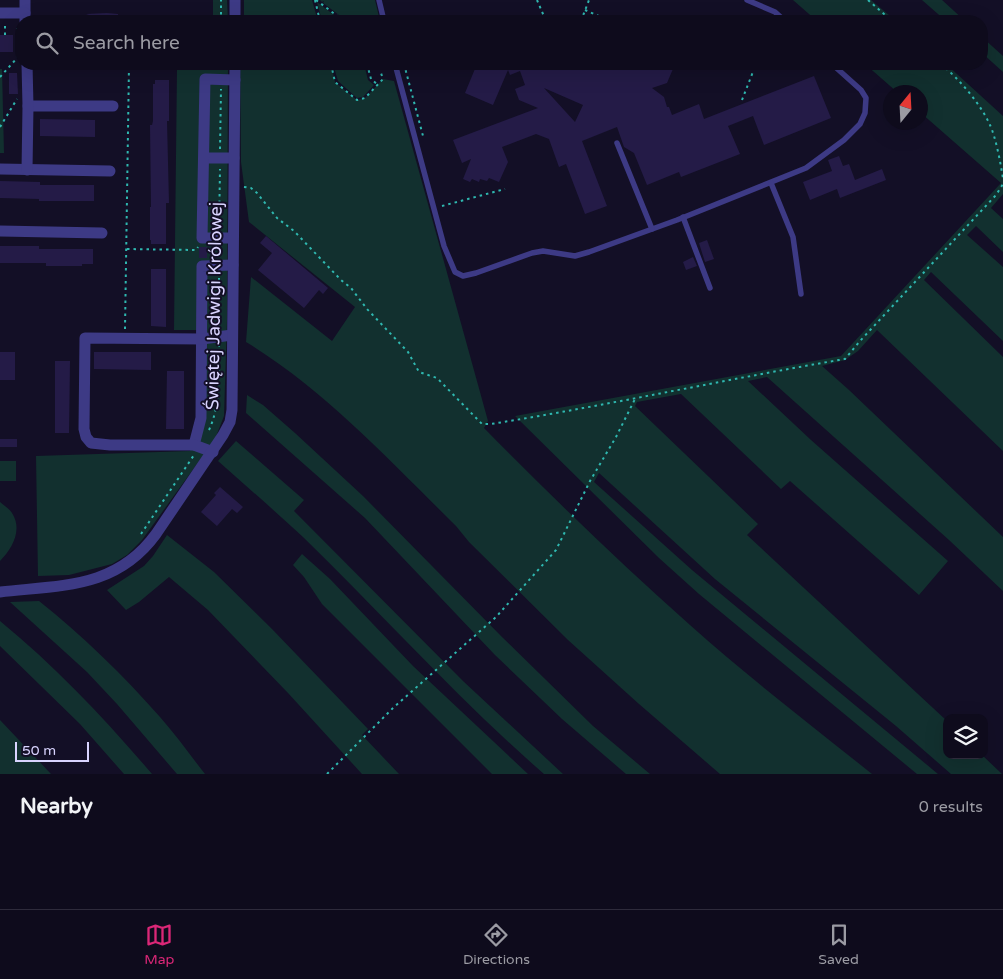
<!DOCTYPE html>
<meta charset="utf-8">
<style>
body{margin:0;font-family:"Varela Round",sans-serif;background:#171425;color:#f1f3f6}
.controls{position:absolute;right:15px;bottom:15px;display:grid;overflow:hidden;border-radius:10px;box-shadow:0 5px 20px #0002}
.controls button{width:45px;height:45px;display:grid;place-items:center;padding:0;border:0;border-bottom:1px solid #2e2b3b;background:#0e0b1c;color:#f1f3f6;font:25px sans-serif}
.compass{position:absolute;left:883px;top:85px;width:45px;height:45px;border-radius:50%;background:#0e0b1c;box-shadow:0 5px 20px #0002;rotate:18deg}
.scale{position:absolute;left:15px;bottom:12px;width:74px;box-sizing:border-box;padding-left:5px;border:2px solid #d9d4ff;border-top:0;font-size:14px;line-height:18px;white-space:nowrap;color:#d9d4ff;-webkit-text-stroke:4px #130f26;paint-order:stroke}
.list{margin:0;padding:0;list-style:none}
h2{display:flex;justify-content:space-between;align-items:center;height:65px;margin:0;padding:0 20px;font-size:21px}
h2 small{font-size:16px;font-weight:400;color:#9b9ba3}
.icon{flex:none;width:28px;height:28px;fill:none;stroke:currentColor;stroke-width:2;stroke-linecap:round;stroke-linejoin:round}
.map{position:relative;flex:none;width:1003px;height:774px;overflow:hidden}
.search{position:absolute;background:#0e0b1c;box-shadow:0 5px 20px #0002;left:15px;right:15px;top:15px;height:55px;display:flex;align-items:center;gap:12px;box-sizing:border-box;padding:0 18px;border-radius:20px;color:#9b9ba3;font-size:19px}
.sheet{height:135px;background:#0e0b1c}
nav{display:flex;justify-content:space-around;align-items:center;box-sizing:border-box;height:70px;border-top:1px solid #2e2b3b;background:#0e0b1c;font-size:14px;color:#9b9ba3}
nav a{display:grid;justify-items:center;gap:2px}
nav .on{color:#db2777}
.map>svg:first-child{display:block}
.green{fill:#12302f}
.building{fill:#241b47;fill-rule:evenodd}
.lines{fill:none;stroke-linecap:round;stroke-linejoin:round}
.path{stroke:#2fb8b0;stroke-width:2;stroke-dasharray:2.5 4;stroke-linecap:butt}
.service{stroke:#3d3a85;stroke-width:5.5}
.minor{stroke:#3d3a85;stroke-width:11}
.labels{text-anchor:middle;stroke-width:4;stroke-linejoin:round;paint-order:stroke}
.street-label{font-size:18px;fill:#d9d4ff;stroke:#130f26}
</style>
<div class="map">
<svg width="1003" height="774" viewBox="0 0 1003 774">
<rect width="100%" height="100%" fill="#130f26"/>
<g class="green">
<polygon points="213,0 227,0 228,21 213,21"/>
<polygon points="244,0 312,0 318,21 244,21"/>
<polygon points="320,0 375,0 380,21 347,21 323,3 324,1 322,2"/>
<polygon points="793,0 871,0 896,21 817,21"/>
<polygon points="922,0 942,0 965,21 946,21"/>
<polygon points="317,2 342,21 322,21"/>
<polygon points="982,37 1003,56 1003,72 982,53"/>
<polygon points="214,64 228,64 227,321 224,416 215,439 142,540 127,555 112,564 69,575 38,576 36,456 190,451 198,417 197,330 174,330 177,69 214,69"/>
<path d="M240 64H331L335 82 357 100 365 98 383 79 394 81 488 421 484 428C551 496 619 562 690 625 748 677 811 725 872 774H720L639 704 568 640 469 542 456 526C390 461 325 390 246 342L251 277 332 341 355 307 249 222 241 162Z"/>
<polygon points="333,64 364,64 368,80 374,85 363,97 357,98 338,81"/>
<polygon points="865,64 946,64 1003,116 1003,194 991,208 1003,219 1003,252 976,226 967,235 1003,267 1003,341 931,272 924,280 1003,357 1003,451 877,330 858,351 845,360 822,366 849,390 1003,537 1003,591 949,540 767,377 748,381 811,440 948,561 919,595 790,481 781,489 681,394 637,402 635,406 758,524 747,535 947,721 947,755 982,755 1002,774 951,774 896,726 715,579 599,473 594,482 692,570 938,774 917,774 699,594 659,558 515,416 841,356 1001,183 921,113 920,92 897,92"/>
<polygon points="0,69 2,69 4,153 0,153"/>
<polygon points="247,395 263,405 295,433 363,496 502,637 593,726 650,774 626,774 562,719 495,655 365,518 246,413"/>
<path d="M236 441 304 500 294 511 463 681 563 774H544C459 700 384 616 303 537 275 511 246 486 218 461Z"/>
<rect x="0" y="461" width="16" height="20"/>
<path d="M0 502C4 506 10 509 12 513 23 530 12 549 0 561Z"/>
<polygon points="167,535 214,572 272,629 368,729 362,735 399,774 362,774 288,693 208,610 169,577 139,602 126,610 107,590 144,566 153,556"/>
<polygon points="302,554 330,579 413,666 528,774 492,774 322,604 304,577 293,565"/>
<path d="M39 601C83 636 123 675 160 717 176 735 190 755 205 774H177L117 704 87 672 10 602Z"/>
<path d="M0 621C56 667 105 719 152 774H124L80 724 0 646Z"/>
<polygon points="0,720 51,774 0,774"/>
</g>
<g class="building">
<polygon points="107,13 118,14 118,21 107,21 86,14"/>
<rect x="0" y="35" width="13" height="17"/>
<path d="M477 64 485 68 487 64H558L559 66 565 64H675L667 83 652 88 664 97 667 107H669L672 115 699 104 704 119 814 76 831 118 764 145 753 116 728 126 740 154 681 177 679 172 647 185 634 153 624 147 617 127 582 141 607 206 585 214 566 164 559 167 549 139 536 134 502 147 508 162 499 182 489 178 487 181 480 179 479 182 472 179 470 182 463 179 471 159 462 163 453 140 538 108 519 100 515 89 525 85 520 71 510 75 508 70 493 105 465 93ZM544 88 583 105 575 122Z"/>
<polygon points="9,73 17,73 18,94 9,94"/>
<polygon points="155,80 169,80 169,121 167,121 169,203 166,203 166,244 151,244 151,240 150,240 150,207 151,207 150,125 152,125 153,121 153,84 155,84"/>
<polygon points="40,119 95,120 95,137 40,136"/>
<polygon points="839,156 843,166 849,164 855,180 882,169 886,180 840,198 837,189 810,200 803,182 832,171 828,160"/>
<polygon points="0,181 40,182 40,185 94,185 94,201 39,201 39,199 0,198"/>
<polygon points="266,236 328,288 323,294 319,290 304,308 258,270 272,253 260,243"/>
<polygon points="707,240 714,259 705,262 699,243"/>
<polygon points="0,246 39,246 39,249 93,249 93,264 82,264 82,266 46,266 46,263 0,263"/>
<rect x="199" y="247" width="8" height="11"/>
<polygon points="693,257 697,266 686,270 683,262"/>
<polygon points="151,269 166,269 166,327 151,326"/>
<rect x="0" y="352" width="15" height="28"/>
<polygon points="94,352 151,352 151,370 94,369"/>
<polygon points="55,361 70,361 69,433 55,433"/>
<polygon points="167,371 184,371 184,429 166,429"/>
<rect x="0" y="439" width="17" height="8"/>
<polygon points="220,487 243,507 237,513 232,509 217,526 201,512 216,495 214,493"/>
</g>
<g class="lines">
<g class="path">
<polyline points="315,0 320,21"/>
<polyline points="316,0 344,21"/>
<polyline points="537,0 546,21"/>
<polyline points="868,0 892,21"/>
<polyline points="585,10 610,21"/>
<polyline points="221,21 221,0"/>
<polyline points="581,21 589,0"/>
<polyline points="17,28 18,58"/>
<polyline points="5,35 5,23"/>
<polyline points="331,64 335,82 357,100 365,98 383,79 378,64"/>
<polyline points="367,64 371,79 378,85"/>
<polyline points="404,64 423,136"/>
<path d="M941 64C960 80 980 103 990 125 996 138 1001 165 1003 179"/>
<polyline points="0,77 18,57"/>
<polyline points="742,100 756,64"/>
<polyline points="0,127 17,99"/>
<polyline points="220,149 221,89"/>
<path d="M244 187 251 188 257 193 277 218 294 231 341 280 351 288 367 309 408 352 419 372 437 378 482 424H491C610 405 727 379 845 359L860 341 996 195 1003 184"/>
<polyline points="442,206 505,189"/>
<polyline points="219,229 220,169"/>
<polyline points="127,249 196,250 198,247"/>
<polyline points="219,326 219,276"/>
<polyline points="125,329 129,65"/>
<path d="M209 430C221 404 218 374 219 346"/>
<polyline points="141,534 194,455"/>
<polyline points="327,774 393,708 496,617 556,550 590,481 616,437 635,399"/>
</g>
<g class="service">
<polyline points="379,0 384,21"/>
<polyline points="747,0 775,12 785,21"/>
<polyline points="395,64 444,246 455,272 463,276 476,273 532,253 543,251 575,256 589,252 677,220 806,168 844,140 860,124 865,113 866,98 861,90 832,64"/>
<polyline points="617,143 652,229"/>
<polyline points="771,183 793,237 801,294"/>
<polyline points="683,217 710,288"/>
</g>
<g class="minor">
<polyline points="25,0 25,21"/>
<polyline points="0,13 25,13"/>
<polyline points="235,21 235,0"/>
<polyline points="28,106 113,106"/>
<polyline points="204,158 234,158"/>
<polyline points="0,169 110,171"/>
<polyline points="27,170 28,106 27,64"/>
<polyline points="0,231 102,233"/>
<polyline points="233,238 202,238 205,79 235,80"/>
<polyline points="194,445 201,418 202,266 233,265"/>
<polyline points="213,452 194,445 110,445 91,443 86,437 84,429 85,338 202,339 232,335"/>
<path d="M0 592C61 585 116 589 156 534L223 435 230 422 232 410 235 64"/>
</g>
</g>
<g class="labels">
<g class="street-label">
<text transform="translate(214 306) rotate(-89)" y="6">Świętej Jadwigi Królowej</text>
</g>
</g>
</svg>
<div class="controls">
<button><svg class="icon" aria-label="layers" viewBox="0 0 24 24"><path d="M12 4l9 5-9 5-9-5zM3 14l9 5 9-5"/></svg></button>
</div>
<svg class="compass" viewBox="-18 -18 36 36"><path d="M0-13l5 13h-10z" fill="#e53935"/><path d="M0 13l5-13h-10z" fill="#9b9ba3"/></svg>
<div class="scale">50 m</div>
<div class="search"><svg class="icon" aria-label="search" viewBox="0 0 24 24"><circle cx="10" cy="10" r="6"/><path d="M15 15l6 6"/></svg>Search here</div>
</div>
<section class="sheet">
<h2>Nearby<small>0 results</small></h2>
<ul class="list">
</ul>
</section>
<nav>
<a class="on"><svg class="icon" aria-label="map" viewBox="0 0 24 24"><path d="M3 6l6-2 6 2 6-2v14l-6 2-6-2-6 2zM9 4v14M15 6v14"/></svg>Map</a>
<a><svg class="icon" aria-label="directions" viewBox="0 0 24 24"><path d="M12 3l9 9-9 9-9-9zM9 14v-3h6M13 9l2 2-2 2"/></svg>Directions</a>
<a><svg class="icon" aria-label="saved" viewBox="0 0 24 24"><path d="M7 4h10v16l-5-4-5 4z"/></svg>Saved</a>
</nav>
